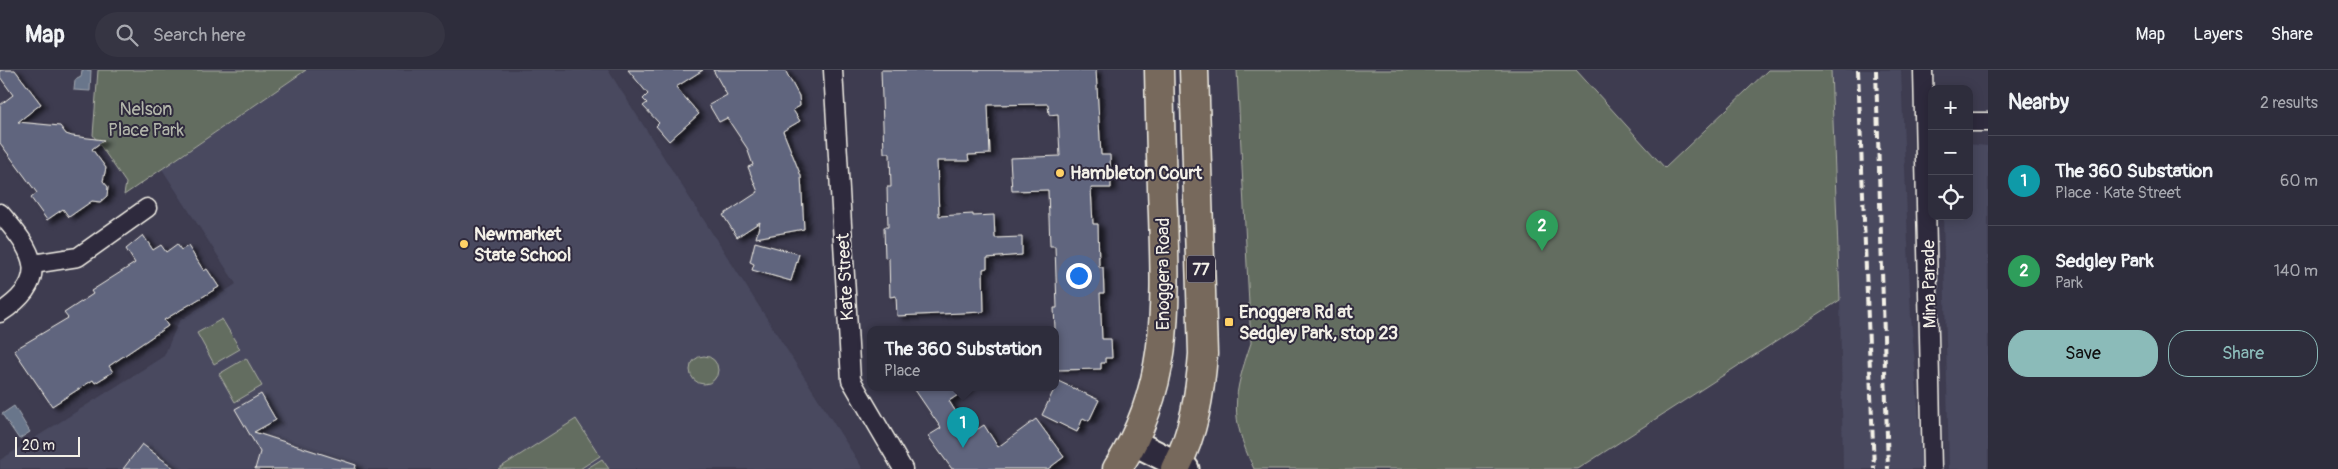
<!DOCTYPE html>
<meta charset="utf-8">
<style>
body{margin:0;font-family:Pangolin,sans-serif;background:#363543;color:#f1f3f6}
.controls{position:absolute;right:15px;top:15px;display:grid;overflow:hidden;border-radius:10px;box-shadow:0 2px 12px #0003}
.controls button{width:45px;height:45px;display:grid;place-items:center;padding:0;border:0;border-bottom:1px solid #494956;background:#2e2d3c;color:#f1f3f6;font:25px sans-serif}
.scale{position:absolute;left:15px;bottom:12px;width:65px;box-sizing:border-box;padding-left:5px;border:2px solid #f4f1e8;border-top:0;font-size:14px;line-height:18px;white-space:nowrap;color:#f4f1e8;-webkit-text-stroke:4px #2f2a3d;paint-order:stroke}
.you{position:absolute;left:1078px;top:205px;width:18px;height:18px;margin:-12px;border:4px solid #fff;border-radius:50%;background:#1a73e8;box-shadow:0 0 0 8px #1a73e833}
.badge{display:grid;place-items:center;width:32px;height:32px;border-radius:50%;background:#8bbbb9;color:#fff;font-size:16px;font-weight:700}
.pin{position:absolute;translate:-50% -41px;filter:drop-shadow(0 1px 2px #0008)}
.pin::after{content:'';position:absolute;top:26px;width:18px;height:15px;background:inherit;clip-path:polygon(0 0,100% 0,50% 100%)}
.popup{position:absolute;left:867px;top:256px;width:192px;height:65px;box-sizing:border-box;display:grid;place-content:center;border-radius:10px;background:#2e2d3c;filter:drop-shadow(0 1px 4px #0005);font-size:16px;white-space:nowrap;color:#a7a8af}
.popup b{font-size:19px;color:#f1f3f6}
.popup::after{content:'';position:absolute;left:50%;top:100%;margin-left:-10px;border:10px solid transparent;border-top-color:#2e2d3c}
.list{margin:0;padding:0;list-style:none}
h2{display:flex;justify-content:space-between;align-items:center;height:65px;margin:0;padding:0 20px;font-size:21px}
h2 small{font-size:16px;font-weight:400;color:#a7a8af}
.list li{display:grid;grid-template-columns:32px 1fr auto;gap:15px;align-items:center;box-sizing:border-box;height:90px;padding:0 20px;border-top:1px solid #494956}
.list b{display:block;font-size:19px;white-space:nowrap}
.list p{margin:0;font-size:16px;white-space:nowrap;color:#a7a8af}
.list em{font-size:16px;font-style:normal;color:#a7a8af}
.actions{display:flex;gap:10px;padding:15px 20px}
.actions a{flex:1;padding:11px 0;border:1px solid #8bbbb9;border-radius:20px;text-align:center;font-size:18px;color:#8bbbb9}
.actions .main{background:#8bbbb9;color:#111}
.icon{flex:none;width:28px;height:28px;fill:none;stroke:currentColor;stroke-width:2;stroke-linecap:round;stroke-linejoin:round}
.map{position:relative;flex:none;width:1988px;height:399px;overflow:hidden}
header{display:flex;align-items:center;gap:30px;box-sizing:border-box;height:70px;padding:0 25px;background:#2e2d3c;border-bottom:1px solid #494956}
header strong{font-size:24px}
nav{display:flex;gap:28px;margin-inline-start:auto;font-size:18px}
.search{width:350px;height:45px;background:#363543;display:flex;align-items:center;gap:12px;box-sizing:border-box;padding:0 18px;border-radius:28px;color:#a7a8af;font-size:19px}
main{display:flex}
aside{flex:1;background:#2e2d3c}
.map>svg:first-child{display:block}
.built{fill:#48485e}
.green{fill:#636d61;stroke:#acafa4}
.water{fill:#69768b;stroke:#a1a7b0}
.building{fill:#61657e;stroke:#f4f1e8;filter:url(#shadow)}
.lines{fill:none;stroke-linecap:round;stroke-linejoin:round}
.street-casing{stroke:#f4f1e8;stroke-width:21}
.secondary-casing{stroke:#f4f1e8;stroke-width:29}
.primary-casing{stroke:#f4f1e8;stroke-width:31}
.street{stroke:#2f2a3d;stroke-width:18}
.secondary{stroke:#2f2a3d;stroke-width:25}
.primary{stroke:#77695c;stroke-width:28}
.rail{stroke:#f4f1e8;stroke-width:4;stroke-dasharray:8 4;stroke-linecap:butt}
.poi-dot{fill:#ffd166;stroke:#2f2a3d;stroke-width:2}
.labels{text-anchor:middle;stroke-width:4;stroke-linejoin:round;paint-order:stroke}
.shield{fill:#2f2a3d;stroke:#b9b5b5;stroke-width:1}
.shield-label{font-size:16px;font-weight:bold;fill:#f4f1e8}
.park-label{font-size:18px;fill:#b3b6ab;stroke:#2f2a3d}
.poi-label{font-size:18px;font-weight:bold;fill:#f4f1e8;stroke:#2f2a3d;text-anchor:start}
.street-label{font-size:18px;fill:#f4f1e8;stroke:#2f2a3d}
</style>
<header>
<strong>Map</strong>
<div class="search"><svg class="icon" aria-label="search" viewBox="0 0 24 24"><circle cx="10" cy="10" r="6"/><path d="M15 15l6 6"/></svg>Search here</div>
<nav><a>Map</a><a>Layers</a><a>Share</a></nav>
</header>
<main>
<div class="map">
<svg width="1988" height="399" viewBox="0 0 1988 399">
<defs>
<filter id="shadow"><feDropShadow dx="5.5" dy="3" stdDeviation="2.5" flood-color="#0009"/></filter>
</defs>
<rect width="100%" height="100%" fill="#3e3c50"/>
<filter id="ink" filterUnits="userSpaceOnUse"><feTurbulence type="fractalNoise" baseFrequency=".02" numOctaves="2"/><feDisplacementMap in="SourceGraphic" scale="10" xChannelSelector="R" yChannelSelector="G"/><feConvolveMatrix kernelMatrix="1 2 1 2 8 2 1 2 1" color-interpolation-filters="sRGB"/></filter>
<g filter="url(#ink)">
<g class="built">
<polygon points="306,0 608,0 863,399 0,399 0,390 164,286 179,251 236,214 162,99"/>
<polygon points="1831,0 1901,0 1911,246 1923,399 1843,399 1840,230"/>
<polygon points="1969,74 1988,76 1988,399 1949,399 1943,146 1969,146"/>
</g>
<g class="green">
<polygon points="98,0 306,0 124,125 126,113 93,65"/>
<path d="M1237 0H1576L1665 98 1768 0H1831L1840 230 1578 399H1254C1229 346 1233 326 1251 273Z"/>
<polygon points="222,249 240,279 214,294 197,263"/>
<circle cx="704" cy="300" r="14"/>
<polygon points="246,288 262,316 235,332 219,304"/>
<polygon points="576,349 600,386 580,399 498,399"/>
<polygon points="602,389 609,399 586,399"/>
</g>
<g class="water">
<polygon points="82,0 91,0 90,21 74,20 75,10 81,7"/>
<polygon points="14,336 30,362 19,369 2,344"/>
</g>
<g class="building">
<polygon points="0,0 15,0 41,34 18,52 60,56 66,64 72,66 104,70 92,79 106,98 103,111 108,117 107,126 100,132 92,131 69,147 63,139 47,150 31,128 37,123 0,73 0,35 13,25 0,7"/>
<polygon points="628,0 703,0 676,17 699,44 669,71 656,56 659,53 643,36 647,33 643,29 648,24"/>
<polygon points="713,0 785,0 799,26 800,36 793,40 800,51 783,61 801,106 804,159 756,168 760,152 737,167 723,145 758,122 748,97 753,95 747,78 727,48 719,52 709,35 727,25"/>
<polygon points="881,0 1096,0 1101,85 1110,85 1111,118 1091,118 1093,154 1098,154 1099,197 1103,197 1104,223 1100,223 1102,269 1111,269 1112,288 1105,288 1105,293 1101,293 1101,299 1057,300 1054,238 1057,238 1055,176 1050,176 1048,120 1012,121 1010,88 1060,86 1058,44 1049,45 1048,34 988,35 990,84 968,85 969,91 937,91 939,146 973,144 973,146 994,145 995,168 1022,167 1022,185 987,188 987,198 983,199 984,242 897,246 896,226 890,227 889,187 885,188 884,157 888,157 887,117 891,117 890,83 884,83"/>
<polygon points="143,165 153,180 161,175 166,182 177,174 181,180 188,176 204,201 207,199 219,217 164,250 168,256 109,296 113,302 95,313 93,310 52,336 14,280 68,248 64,243 93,224 91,221 135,193 126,179"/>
<polygon points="755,172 799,184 791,211 752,200 754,194 750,192"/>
<polygon points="1058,311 1099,330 1089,351 1083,348 1077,362 1042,345"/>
<polygon points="913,317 970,317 949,331 970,364 984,355 998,377 1036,349 1064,387 1048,399 952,399 928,366 941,358"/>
<polygon points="261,324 276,350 254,362 356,395 355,399 255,399 260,382 235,339"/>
<polygon points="142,374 175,399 123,399"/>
</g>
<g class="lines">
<defs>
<g id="street">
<polyline points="833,0 851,310 903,399"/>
<polyline points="1923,0 1932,399"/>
<polyline points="1969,52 1988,52"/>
<path d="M0 143C34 182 52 209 0 243"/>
<polyline points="33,194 78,187 147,138"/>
</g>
<polyline id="secondary" points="1133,372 1186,399"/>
<g id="primary">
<path d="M1117 399C1170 318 1166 238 1163 145 1161 97 1160 48 1159 0"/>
<path d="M1175 399C1194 363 1200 324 1203 284L1194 0"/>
</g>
</defs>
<use href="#street" class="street-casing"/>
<use href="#secondary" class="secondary-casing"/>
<use href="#primary" class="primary-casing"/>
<use href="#street" class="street"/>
<use href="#secondary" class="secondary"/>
<use href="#primary" class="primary"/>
<g class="rail">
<polyline points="1858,0 1874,399"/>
<polyline points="1876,0 1888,399"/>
</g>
</g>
</g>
<g class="poi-dot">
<circle cx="1060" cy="103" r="5"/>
<circle cx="464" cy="174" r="5"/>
<rect x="1224" y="247" width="10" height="10" rx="2.5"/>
</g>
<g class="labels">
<rect class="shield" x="1187" y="185.5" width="28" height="27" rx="4"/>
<g class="shield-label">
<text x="1201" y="205">77</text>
</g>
<g class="park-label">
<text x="146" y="45">Nelson<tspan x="146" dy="21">Place Park</tspan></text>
</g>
<g class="poi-label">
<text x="1070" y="109">Hambleton Court</text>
<text x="474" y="170">Newmarket<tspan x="474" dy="21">State School</tspan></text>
<text x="1239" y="248">Enoggera Rd at<tspan x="1239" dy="21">Sedgley Park, stop 23</tspan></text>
</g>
<g class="street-label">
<text transform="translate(1163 204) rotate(-90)" y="6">Enoggera Road</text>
<text transform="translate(845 207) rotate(-93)" y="6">Kate Street</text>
<text transform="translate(1929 214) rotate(-91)" y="6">Mina Parade</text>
</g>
</g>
</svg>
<div class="controls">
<button>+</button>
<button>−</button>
<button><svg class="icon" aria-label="locate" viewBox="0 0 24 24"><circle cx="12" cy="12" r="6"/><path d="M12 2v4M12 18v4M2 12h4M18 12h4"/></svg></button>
</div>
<div class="scale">20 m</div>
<div class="you"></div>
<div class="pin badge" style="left:963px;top:378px;background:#0f9aa8">1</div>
<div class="popup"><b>The 360 Substation</b>Place</div>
<div class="pin badge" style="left:1542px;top:181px;background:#2e9e5b">2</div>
</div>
<aside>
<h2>Nearby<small>2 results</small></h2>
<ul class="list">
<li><span class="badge" style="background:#0f9aa8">1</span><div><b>The 360 Substation</b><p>Place · Kate Street</p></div><em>60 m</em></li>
<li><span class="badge" style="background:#2e9e5b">2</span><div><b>Sedgley Park</b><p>Park</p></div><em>140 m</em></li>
</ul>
<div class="actions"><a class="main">Save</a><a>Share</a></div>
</aside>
</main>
